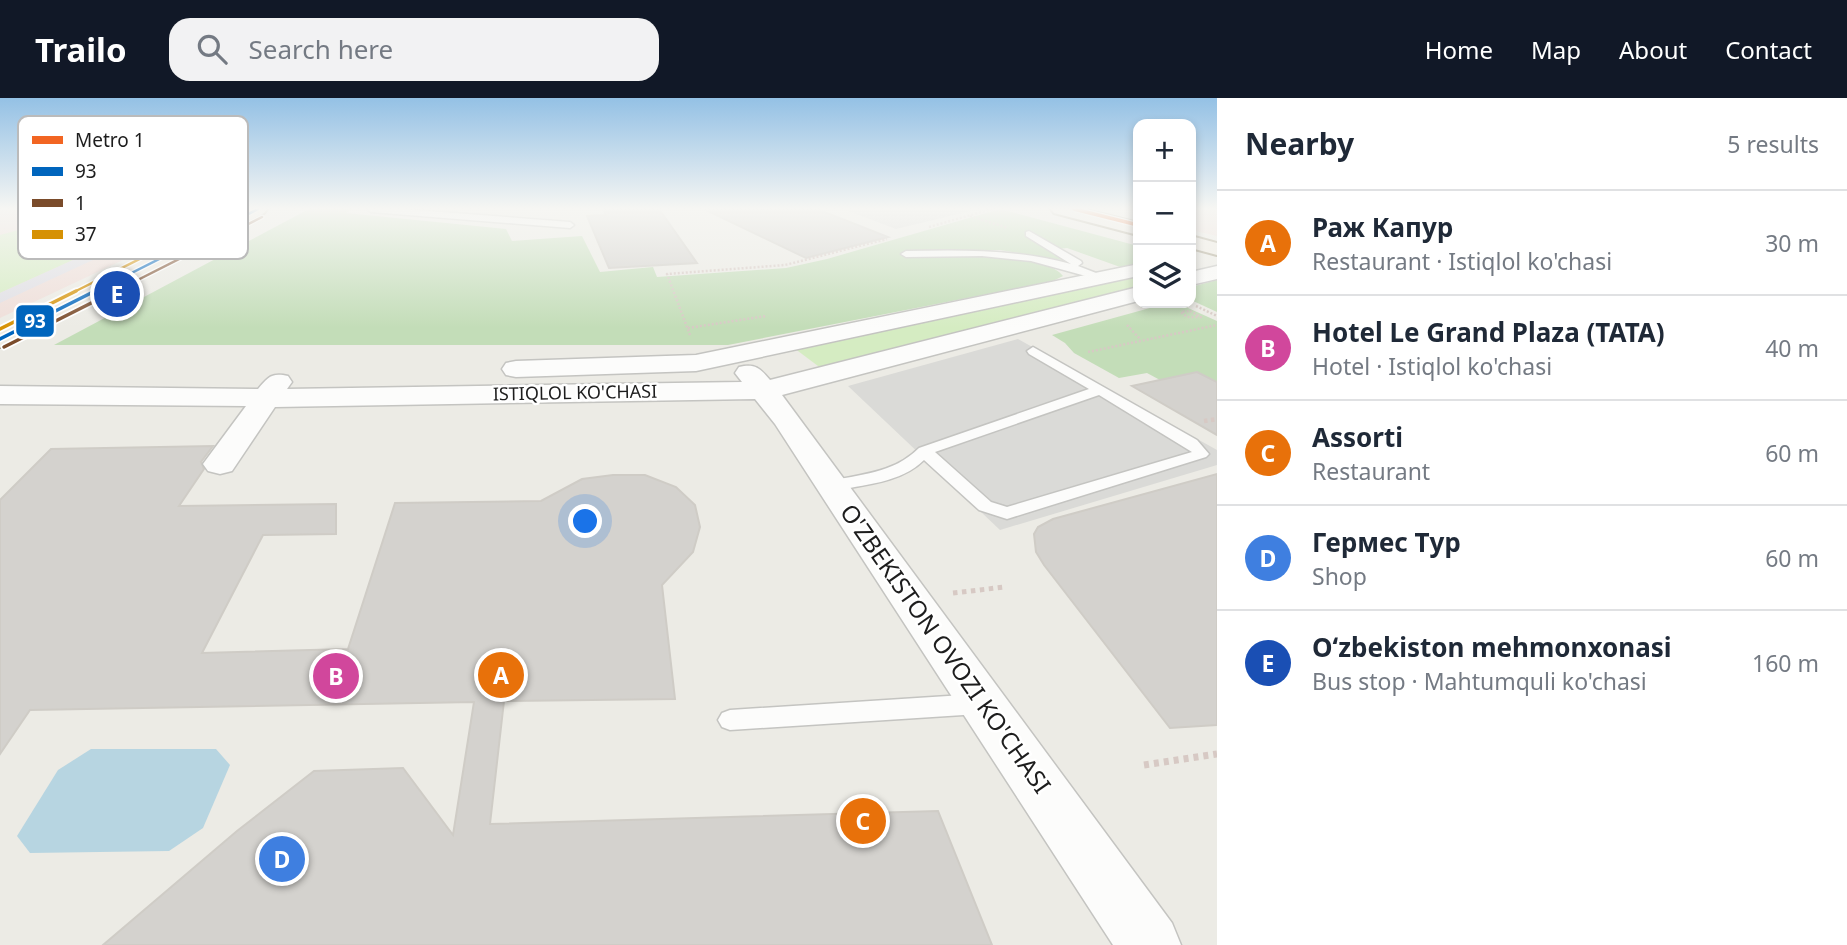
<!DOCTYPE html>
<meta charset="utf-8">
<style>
body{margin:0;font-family:"Noto Sans",sans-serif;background:#f2f2f3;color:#1f2937}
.controls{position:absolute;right:21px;top:21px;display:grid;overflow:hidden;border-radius:14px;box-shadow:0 4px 10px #0003}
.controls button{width:63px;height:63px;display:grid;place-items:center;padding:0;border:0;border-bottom:2px solid #e0e1e3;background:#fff;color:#1f2937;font:35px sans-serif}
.you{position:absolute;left:586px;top:424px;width:24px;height:24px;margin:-18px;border:5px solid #fff;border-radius:50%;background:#1a73e8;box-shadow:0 0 0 10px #1a73e833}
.badge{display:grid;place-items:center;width:46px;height:46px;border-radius:50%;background:#111827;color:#fff;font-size:23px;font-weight:700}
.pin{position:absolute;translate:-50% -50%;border:4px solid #fff;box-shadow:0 2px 7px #0006}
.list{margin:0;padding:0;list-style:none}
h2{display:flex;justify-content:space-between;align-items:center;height:91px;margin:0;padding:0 28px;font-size:30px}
h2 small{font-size:23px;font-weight:400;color:#747a83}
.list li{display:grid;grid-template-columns:46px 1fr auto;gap:21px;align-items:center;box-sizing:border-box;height:105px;padding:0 28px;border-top:2px solid #e0e1e3}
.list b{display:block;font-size:26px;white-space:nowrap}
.list p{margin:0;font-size:23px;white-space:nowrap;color:#747a83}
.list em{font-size:23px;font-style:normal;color:#747a83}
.icon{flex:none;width:38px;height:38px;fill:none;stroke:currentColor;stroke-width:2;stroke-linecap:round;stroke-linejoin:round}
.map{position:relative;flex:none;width:1217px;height:847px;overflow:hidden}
header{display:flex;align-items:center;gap:42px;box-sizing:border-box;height:98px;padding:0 35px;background:#111827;color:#fff}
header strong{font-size:33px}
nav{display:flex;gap:38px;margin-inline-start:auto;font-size:24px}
.search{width:490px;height:63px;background:#f2f2f3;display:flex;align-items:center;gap:18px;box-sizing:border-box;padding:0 24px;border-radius:21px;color:#747a83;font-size:26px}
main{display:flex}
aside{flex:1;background:#fff}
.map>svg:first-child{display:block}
.commercial{fill:#efded9}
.grass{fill:#d5ecc2}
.forest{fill:#c3ddb8}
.parking{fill:#dadad7}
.plaza{fill:#e0dfe5}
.water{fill:#b7d5e1}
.building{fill:#d4d2ce;stroke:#cfccc6;stroke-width:2}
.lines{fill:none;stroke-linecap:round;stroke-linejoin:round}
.lane-casing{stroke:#c4c4c1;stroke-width:3}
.street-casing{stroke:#c4c4c1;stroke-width:3}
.primary-casing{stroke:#a29a82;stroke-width:4}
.path-far3{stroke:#d7c9c4;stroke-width:2.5;stroke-dasharray:2 2;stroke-linecap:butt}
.path-far2{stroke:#d7c9c4;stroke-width:4.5;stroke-dasharray:3.5 3.5;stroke-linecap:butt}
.path-far1{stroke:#d7c9c4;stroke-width:5;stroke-dasharray:4.5 4.5;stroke-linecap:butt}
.path{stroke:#d7c9c4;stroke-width:7;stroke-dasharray:5 5;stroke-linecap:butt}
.lane{fill:#fcfcfb;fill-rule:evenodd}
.street{fill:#fcfcfb;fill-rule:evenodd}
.primary{fill:#f0ece3;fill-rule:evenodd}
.bus-1-far1-casing{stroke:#fff;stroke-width:5}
.bus-1-casing{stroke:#fff;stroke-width:7}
.bus-2-far1-casing{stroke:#fff;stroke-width:5}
.bus-2-casing{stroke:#fff;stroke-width:7}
.bus-3-far1-casing{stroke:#fff;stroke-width:5}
.bus-3-casing{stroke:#fff;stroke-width:7}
.bus-1-far1{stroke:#0065bd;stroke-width:2.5}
.bus-1{stroke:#0065bd;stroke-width:3.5}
.bus-2-far1{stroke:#7a4b2a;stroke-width:2.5}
.bus-2{stroke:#7a4b2a;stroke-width:3.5}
.bus-3-far1{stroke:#d69104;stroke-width:2.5}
.bus-3{stroke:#d69104;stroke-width:3.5}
.metro-1-casing{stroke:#fff;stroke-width:6}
.metro-1{stroke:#f26522;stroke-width:3.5}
.labels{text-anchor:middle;stroke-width:5;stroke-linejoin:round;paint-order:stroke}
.far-street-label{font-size:18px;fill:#1d1d1d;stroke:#fff}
.near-street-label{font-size:24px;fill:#1d1d1d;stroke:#fff}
.key{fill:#fff;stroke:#bbb;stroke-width:2}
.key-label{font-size:19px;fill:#1d1d1d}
.line-badge{stroke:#fff;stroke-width:2.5}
.badge-label{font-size:19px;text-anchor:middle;font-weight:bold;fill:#fff}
</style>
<header>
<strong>Trailo</strong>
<div class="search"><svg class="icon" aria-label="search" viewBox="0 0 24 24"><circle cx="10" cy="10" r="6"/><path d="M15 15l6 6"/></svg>Search here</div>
<nav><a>Home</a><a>Map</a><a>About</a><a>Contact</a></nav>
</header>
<main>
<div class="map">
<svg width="1217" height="847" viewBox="0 0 1217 847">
<rect width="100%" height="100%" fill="#ecebe5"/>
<g class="commercial">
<polygon points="0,111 231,111 0,220"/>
<polygon points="1191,111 1217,111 1217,138 1191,132"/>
</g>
<g class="grass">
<polygon points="96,111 186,111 0,195 0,137"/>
<polygon points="1138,178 1138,188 822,271 794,250"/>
</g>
<g class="forest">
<path d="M309 111H352L346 115 506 131 512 143 582 138 600 174 653 169 657 179 786 170 827 161 1000 111 1138 148V167L1123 170 1067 150 1049 152 1062 162 1000 152 904 153 910 159C942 158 1043 152 1063 178L1053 183 728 247H54Z"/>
<polygon points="1217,182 1217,214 1191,202 1191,189"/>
<polygon points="1168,205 1177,205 1217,223 1217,284 1197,274 1160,282 1147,275 1119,280 1074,255 1065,245 1052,237"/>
</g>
<g class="parking">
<polygon points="843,111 979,111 896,131"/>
<polygon points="1018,241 1217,352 1217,367 1000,432 848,288"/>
</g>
<polygon class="plaza" points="186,111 203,111 0,205 0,195"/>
<polygon class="water" points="91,651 216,651 230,667 203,730 169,753 30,755 17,738 58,672"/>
<g class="building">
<polygon points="603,111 659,111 697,165 609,170 587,118 606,117"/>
<polygon points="704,111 817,111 888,139 806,160"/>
<polygon points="1197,274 1217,284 1217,337 1132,288"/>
<polygon points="213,348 201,364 204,371 179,408 336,406 336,436 263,437 202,555 348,551 395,405 541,403 582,381 613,377 645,377 676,389 695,407 700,429 693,454 662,487 675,601 504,603 490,726 938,713 992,847 103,847 237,733 314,673 403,670 453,737 474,604 30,612 0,656 0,402 51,351"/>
<polygon points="1217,376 1217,627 1170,630 1044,467 1036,454 1034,436 1038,429 1053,421"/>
</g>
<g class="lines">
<defs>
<g id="lane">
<polygon points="367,111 402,111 570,124 574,127 570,130 371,114"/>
<path d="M1029 133 1081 163 1082 165 1078 168 1109 180 1104 183 1031 163 982 158 906 159 901 156 906 153C962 152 1017 151 1071 166L1026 138V134Z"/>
<path d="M1033 249 1197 342 1209 356 1206 359 1007 421 979 412 924 362C901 385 863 387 832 393L826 392 824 388 826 384C860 376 893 376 919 350L1089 291 1029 256 1027 253ZM1099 297 1192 354 1007 409 991 404 935 354Z"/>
<polygon points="979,596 987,599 990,606 987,613 979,616 730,632 722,629 718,622 722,615 730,612"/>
</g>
<g id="street">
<polygon points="1134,167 1138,168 1138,178 696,273 516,279 506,277 502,271 506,265 516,263 696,257"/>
<polygon points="1217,168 1217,181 1191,187 1191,174"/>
<path d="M1138 189V203L782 297 1172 825 1181 847H1113L775 326 755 301 275 309 232 373 220 376 208 373 203 366 246 308 0 306V288L258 291C268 279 272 274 288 278L292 284 287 291 742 284 735 275 739 269C755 265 760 270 770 282Z"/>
</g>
<g id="primary">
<polygon points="244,111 267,111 264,115 9,247 0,249 0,231"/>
<polygon points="1051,111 1082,111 1138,125 1138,137 1054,115"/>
<polygon points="1191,138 1217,145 1217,157 1191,150"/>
</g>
</defs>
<use href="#lane" class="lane-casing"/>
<use href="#street" class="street-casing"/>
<use href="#primary" class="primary-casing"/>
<g class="path-far3">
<polyline points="970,118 1008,130"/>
<polyline points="929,129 992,111"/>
<polyline points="1196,208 1217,218"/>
<polygon points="1190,213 1201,219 1187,219 1181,214"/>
<polyline points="1127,227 1140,241"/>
<polyline points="688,230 766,218"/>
<polyline points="690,237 667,176 785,167 887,141"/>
<polyline points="1088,254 1217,227"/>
</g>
<polyline class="path-far2" points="1204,323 1217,321"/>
<polyline class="path-far1" points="953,495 1005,489"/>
<polyline class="path" points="1144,667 1217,656"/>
<use href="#lane" class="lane"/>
<use href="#street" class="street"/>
<use href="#primary" class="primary"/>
<defs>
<polyline id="bus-1-far1" points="92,195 258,111"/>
<polyline id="bus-1" points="0,241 95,193"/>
<polyline id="bus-2-far1" points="112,195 262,119"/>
<polyline id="bus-2" points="4,249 115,193"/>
<polyline id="bus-3-far1" points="72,195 239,111"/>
<polyline id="bus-3" points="0,231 76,193"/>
</defs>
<use href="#bus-1-far1" class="bus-1-far1-casing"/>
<use href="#bus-1" class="bus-1-casing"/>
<use href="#bus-2-far1" class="bus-2-far1-casing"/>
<use href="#bus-2" class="bus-2-casing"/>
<use href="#bus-3-far1" class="bus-3-far1-casing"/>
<use href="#bus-3" class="bus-3-casing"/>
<use href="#bus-1-far1" class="bus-1-far1"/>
<use href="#bus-1" class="bus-1"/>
<use href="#bus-2-far1" class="bus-2-far1"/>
<use href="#bus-2" class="bus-2"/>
<use href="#bus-3-far1" class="bus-3-far1"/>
<use href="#bus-3" class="bus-3"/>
<defs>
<polyline id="metro-1" points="1074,111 1138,127"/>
</defs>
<use href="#metro-1" class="metro-1-casing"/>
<use href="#metro-1" class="metro-1"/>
</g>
<linearGradient id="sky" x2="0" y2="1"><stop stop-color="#94c1e5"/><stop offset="0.48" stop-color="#f6f6f3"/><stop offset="1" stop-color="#f6f6f3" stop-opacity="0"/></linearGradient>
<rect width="1217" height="230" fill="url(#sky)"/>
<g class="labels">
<g class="far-street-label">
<text transform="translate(575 295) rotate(-1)" y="6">ISTIQLOL KO'CHASI</text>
</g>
<g class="near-street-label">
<text transform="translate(945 551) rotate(55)" y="8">O'ZBEKISTON OVOZI KO'CHASI</text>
</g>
</g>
<rect x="18" y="18" width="230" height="143" rx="10" class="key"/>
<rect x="32" y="38" width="31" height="8" fill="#f26522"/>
<rect x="32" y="69" width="31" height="9" fill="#0065bd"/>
<rect x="32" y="101" width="31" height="8" fill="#7a4b2a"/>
<rect x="32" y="132" width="31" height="9" fill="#d69104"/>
<g class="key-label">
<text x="75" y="49">Metro 1</text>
<text x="75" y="80">93</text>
<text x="75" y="112">1</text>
<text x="75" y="143">37</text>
</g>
<rect class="line-badge" x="15" y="206" width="40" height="34" rx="7" fill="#0065bd"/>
<g class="badge-label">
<text x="35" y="230">93</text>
</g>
</svg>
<div class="controls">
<button>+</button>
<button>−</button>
<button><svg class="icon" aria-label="layers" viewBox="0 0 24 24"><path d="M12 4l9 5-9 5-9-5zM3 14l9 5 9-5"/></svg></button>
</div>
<div class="you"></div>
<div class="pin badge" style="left:501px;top:577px;background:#e8710a">A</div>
<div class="pin badge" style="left:336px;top:578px;background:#d1479c">B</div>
<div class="pin badge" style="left:863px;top:723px;background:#e8710a">C</div>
<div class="pin badge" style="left:282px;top:761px;background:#3f7fe0">D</div>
<div class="pin badge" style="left:117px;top:196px;background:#1a4fb4">E</div>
</div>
<aside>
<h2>Nearby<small>5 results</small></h2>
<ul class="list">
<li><span class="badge" style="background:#e8710a">A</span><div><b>Раж Капур</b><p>Restaurant · Istiqlol ko'chasi</p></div><em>30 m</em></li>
<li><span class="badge" style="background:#d1479c">B</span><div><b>Hotel Le Grand Plaza (TATA)</b><p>Hotel · Istiqlol ko'chasi</p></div><em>40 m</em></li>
<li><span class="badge" style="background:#e8710a">C</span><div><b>Assorti</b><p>Restaurant</p></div><em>60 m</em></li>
<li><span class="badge" style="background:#3f7fe0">D</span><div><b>Гермес Тур</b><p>Shop</p></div><em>60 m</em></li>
<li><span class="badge" style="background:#1a4fb4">E</span><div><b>Oʻzbekiston mehmonxonasi</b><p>Bus stop · Mahtumquli ko'chasi</p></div><em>160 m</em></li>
</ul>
</aside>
</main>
